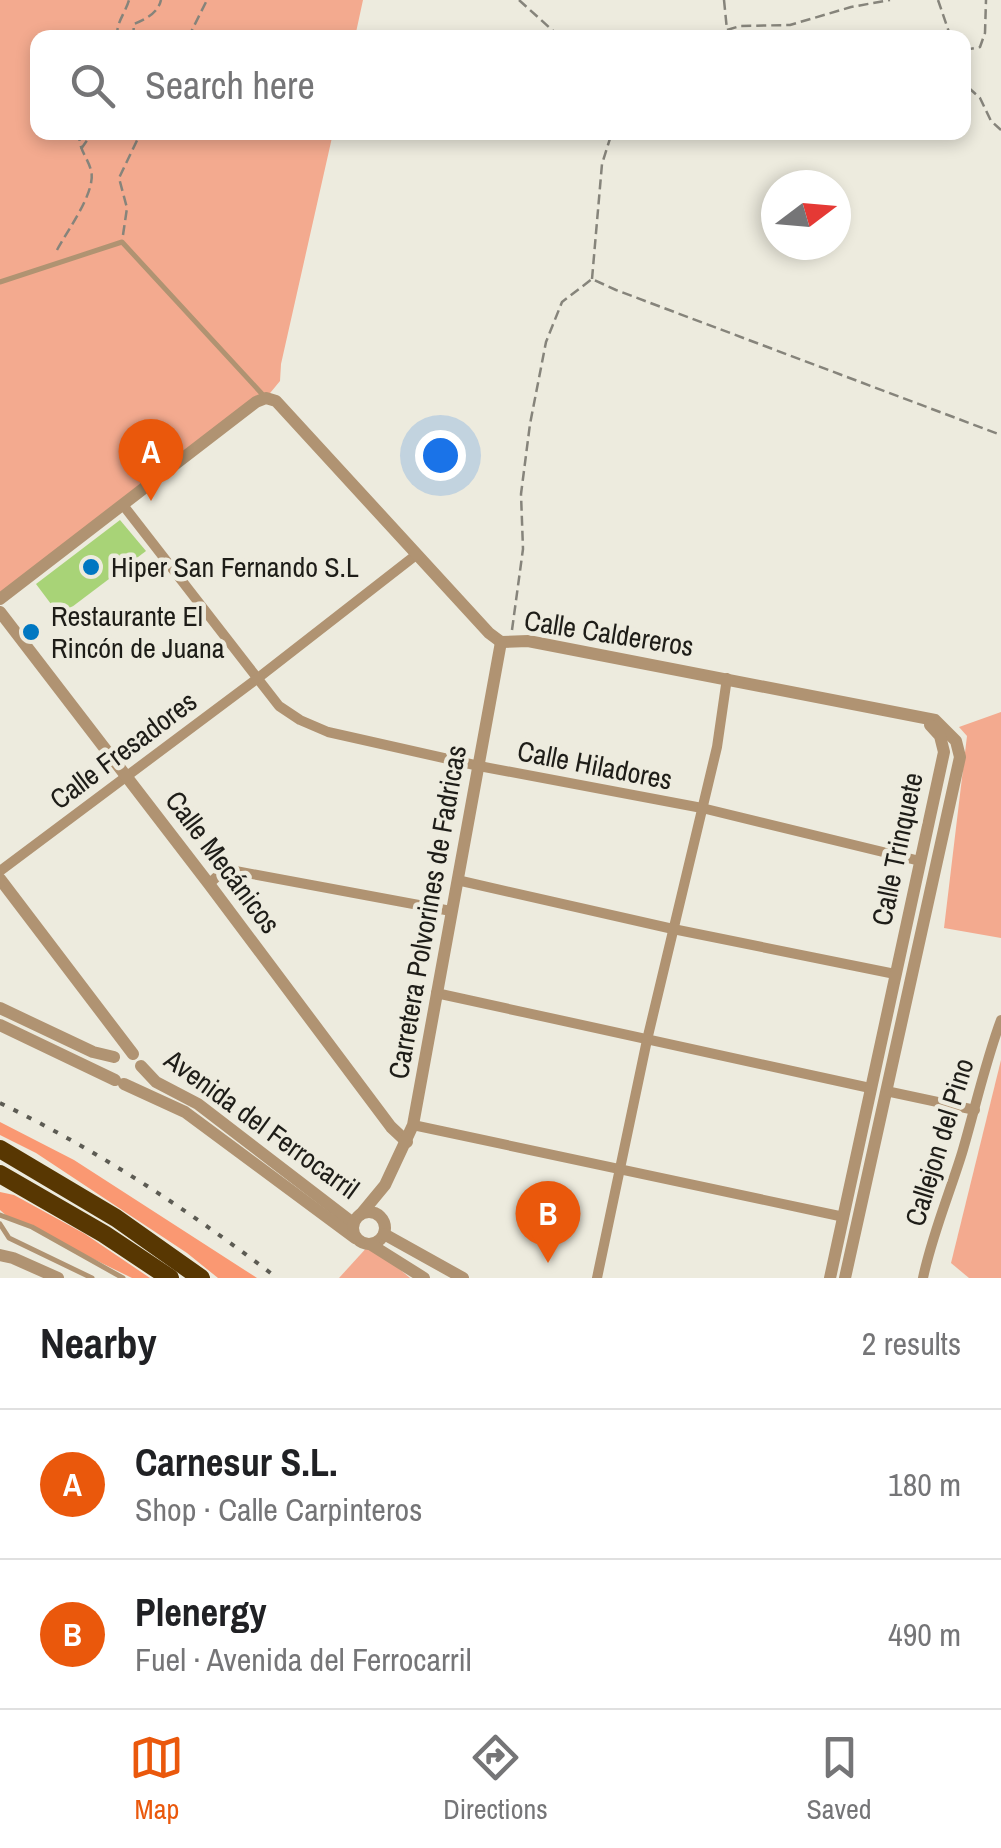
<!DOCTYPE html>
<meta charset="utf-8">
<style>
body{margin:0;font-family:"Archivo Narrow",sans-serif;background:#f2f2f2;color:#202124}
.compass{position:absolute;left:761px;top:170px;width:90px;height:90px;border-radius:50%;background:#fff;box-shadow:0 5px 15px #0003;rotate:74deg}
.you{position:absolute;left:440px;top:455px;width:35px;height:35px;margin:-25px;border:8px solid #fff;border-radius:50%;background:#1a73e8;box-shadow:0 0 0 15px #1a73e833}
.badge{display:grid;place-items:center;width:65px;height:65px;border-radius:50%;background:#ea580c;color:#fff;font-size:32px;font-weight:700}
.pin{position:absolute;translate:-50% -82px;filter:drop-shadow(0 2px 5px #0008)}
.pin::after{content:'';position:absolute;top:52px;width:35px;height:30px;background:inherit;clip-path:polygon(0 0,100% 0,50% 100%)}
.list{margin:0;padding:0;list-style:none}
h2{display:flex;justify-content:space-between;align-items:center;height:130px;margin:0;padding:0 40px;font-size:42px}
h2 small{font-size:32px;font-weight:400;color:#757577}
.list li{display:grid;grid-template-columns:65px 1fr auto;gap:30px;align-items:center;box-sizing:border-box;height:150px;padding:0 40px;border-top:2px solid #e0e0e0}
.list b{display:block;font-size:38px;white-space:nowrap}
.list p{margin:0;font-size:32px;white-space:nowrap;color:#757577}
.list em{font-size:32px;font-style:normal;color:#757577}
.icon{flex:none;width:55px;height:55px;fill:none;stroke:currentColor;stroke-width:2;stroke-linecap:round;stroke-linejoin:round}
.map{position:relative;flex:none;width:1001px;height:1278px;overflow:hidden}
.search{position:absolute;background:#fff;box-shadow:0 5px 15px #0003;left:30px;right:30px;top:30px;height:110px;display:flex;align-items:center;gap:25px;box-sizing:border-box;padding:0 35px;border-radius:20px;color:#757577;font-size:38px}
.sheet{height:430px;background:#fff}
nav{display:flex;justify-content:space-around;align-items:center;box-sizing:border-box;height:140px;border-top:2px solid #e0e0e0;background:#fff;font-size:28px;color:#757577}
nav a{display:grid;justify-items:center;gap:5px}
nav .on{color:#ea580c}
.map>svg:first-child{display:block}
.green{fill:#f3aa8f}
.forest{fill:#fa9872}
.building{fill:#a8d377}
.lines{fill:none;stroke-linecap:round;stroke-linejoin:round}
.path{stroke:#86847b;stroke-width:2.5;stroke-dasharray:10 5;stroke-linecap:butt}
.service{stroke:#b09372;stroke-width:5}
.minor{stroke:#b09372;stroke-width:10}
.tertiary{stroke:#b09372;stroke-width:12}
.motorway{stroke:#583702;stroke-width:18}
.rail{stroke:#5c5b53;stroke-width:4;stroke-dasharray:5 10;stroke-linecap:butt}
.poi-dot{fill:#0077c1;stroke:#edebde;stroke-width:4}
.labels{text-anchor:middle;stroke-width:9;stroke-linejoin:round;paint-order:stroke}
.poi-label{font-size:28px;fill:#1e1d18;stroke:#edebde;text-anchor:start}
.street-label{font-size:28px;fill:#1e1d18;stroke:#edebde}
</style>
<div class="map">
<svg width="1001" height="1278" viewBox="0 0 1001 1278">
<rect width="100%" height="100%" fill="#edebde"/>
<g class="green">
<polygon points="0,0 363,0 355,37 38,38 38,132 333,133 281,364 280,381 266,398 0,599"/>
<polygon points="1001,712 1001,938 944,928 967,736 959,727"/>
<polygon points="1001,1060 1001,1278 969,1278 951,1263"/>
<polygon points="370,1244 410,1278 339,1278"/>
</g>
<g class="forest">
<polygon points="0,1122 74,1160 257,1278 218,1278 187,1253 36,1153 0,1135"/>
<polygon points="0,1192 14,1195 85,1234 150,1278 132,1278 8,1217 0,1210"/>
</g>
<polygon class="building" points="120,520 146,551 60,616 36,584"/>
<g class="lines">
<g class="path">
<polyline points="519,0 561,38"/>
<polyline points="724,0 727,30 740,26 790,25 851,7 890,0"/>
<polyline points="938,0 951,38"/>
<path d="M117 38C116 22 125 14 129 0"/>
<path d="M133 38 134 24C146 19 158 13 161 0"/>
<polyline points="188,38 207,0"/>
<polyline points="964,50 980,47 985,33 986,0"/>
<polyline points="964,73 970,89 980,98 991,121 1001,130"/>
<polyline points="610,139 626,132"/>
<polyline points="81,149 93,132"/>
<polyline points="123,235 127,208 119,178 141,132"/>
<path d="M57 250C67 231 97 191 91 170 86 154 79 151 79 132"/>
<polyline points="592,279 602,164 612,132"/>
<polyline points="512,630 523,549 521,494 530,424 546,342 562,302 592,279 616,290 1001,435"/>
</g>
<g class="service">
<polyline points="0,282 122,242 263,395"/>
<polyline points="0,1215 32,1227 123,1278"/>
<polyline points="0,1224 9,1238 92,1278"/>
</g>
<g class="minor">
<polyline points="123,505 279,706 300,720 328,732 479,766 702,808 920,861"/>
<polyline points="0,871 258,678 416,555"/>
<polyline points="457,880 673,929 895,974"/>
<polyline points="209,884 225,869 451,911"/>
<polyline points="436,993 870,1088"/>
<polyline points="886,1091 975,1110"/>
<polyline points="413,1125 844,1217"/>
<polyline points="597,1278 647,1040 717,747 727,678"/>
<path d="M923 1278C932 1235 949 1195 962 1153 975 1109 985 1063 1001 1020"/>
</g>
<g class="tertiary">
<polyline points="0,599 256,402 266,398 276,401 489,633 501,642 528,641 935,720 956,741 960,757 845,1278"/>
<polyline points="0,612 209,884 391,1127 407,1142"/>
<polyline points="0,879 133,1054"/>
<polyline points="0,1008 93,1052 114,1057"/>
<polyline points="0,1025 115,1080"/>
<polyline points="141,1066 156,1082 198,1104 353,1223"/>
<polyline points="124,1084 185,1112 355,1238"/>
<circle cx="369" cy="1228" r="16"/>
<polyline points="361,1214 385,1185 413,1125 501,642"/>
<polyline points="384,1234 463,1278"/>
<polyline points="370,1244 424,1278"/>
<polyline points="0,1255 13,1258 58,1278"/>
<polyline points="830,1278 944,752 940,736 930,725"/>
</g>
<g class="motorway">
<polyline points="0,1149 116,1218 201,1278"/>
<polyline points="0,1174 104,1234 170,1278"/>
</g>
<path class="rail" d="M0 1103C99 1151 190 1211 277 1278"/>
</g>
<g class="poi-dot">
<circle cx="91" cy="567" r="10"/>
<circle cx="31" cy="632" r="10"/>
</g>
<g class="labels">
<g class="poi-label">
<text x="111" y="577">Hiper San Fernando S.L</text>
<text x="51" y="626">Restaurante El<tspan x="51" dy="32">Rincón de Juana</tspan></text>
</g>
<g class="street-label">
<text transform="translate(609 633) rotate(9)" y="10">Calle Caldereros</text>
<text transform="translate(123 750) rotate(-37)" y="10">Calle Fresadores</text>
<text transform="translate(595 765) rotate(11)" y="10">Calle Hiladores</text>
<text transform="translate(897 849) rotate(-78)" y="10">Calle Trinquete</text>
<text transform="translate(223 862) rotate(53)" y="10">Calle Mecánicos</text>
<text transform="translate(427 912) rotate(-80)" y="10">Carretera Polvorines de Fadricas</text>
<text transform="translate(262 1124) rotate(36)" y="10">Avenida del Ferrocarril</text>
<text transform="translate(939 1142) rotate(-73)" y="10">Callejon del Pino</text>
</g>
</g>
</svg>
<svg class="compass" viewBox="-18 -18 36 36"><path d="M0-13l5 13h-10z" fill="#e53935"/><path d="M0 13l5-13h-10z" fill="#757577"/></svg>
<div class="you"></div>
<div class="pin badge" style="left:151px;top:501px">A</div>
<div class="pin badge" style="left:548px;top:1263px">B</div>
<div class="search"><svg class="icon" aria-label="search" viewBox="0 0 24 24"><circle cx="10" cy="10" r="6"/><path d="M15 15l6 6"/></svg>Search here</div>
</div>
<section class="sheet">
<h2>Nearby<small>2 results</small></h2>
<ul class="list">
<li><span class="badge">A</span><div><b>Carnesur S.L.</b><p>Shop · Calle Carpinteros</p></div><em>180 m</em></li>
<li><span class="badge">B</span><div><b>Plenergy</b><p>Fuel · Avenida del Ferrocarril</p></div><em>490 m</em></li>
</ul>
</section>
<nav>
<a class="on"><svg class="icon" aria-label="map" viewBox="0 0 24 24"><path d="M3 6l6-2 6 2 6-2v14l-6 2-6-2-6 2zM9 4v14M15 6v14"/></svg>Map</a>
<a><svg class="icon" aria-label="directions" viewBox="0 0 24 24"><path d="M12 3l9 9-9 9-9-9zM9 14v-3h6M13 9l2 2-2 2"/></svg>Directions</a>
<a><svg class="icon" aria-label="saved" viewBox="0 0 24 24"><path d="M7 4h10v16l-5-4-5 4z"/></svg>Saved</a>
</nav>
